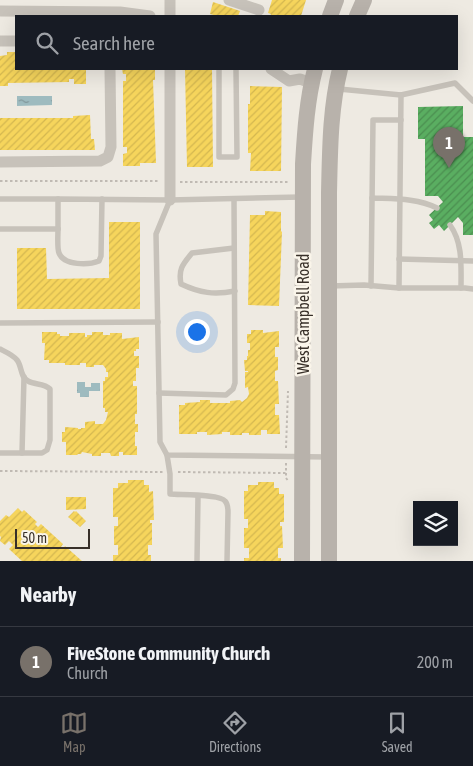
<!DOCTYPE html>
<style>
body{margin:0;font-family:"Asap Condensed",sans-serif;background:#242831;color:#f1f3f6}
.controls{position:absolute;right:15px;bottom:15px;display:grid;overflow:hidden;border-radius:0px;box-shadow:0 5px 20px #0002}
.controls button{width:45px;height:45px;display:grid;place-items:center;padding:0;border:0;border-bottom:1px solid #363941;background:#171b24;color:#f1f3f6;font:25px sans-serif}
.scale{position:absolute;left:15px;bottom:12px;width:75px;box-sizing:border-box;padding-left:5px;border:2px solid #383029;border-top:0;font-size:14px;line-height:18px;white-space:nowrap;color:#383029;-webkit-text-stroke:4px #faf5ea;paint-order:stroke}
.you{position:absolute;left:196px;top:331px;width:18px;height:18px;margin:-12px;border:4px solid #fff;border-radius:50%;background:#1a73e8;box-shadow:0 0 0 8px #1a73e833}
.badge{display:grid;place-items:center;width:32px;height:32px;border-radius:50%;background:#78716a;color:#fff;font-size:16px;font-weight:700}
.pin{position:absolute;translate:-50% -41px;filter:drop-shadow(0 1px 2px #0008)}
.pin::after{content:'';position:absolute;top:26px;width:18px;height:15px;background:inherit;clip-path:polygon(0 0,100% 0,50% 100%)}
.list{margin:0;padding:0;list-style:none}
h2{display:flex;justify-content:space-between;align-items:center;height:65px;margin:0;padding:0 20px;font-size:21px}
h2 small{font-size:16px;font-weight:400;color:#9ea1a6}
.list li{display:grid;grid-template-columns:32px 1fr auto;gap:15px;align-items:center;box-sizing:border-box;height:70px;padding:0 20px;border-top:1px solid #363941}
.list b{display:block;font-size:19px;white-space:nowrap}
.list p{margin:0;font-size:16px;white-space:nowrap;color:#9ea1a6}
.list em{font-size:16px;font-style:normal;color:#9ea1a6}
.icon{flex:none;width:28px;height:28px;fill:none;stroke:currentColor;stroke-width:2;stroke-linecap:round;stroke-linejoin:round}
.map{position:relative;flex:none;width:473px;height:561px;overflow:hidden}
.search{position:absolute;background:#171b24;box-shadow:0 5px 20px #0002;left:15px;right:15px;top:15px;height:55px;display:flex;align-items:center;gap:12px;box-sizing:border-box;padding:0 18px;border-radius:0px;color:#9ea1a6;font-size:19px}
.sheet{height:135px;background:#171b24}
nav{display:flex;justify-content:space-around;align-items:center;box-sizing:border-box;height:70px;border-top:1px solid #363941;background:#171b24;font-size:14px;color:#9ea1a6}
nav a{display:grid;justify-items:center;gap:2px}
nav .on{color:#78716a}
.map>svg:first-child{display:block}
.water{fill:url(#water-ripples)}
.homes{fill:url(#homes-hatch)}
.public{fill:url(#public-hatch)}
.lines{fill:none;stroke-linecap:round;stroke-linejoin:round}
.path{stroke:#c0bab3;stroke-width:2;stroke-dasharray:2.5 2.5;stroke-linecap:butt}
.service{stroke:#c7c2ba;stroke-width:5.5}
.minor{stroke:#c7c2ba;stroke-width:11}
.secondary{stroke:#b8b2ab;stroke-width:16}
.labels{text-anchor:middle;stroke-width:5;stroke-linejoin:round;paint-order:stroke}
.street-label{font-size:16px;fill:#383029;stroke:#faf5ea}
</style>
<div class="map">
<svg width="473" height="561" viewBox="0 0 473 561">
<defs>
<pattern id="water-ripples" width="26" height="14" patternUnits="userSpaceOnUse" patternTransform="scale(1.25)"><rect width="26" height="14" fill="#9ebbbf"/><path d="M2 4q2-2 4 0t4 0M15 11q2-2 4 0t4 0" fill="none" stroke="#82989b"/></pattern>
<pattern id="homes-hatch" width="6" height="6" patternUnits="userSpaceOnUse" patternTransform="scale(1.25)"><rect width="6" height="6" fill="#f6d55c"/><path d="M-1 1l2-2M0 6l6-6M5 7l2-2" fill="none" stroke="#d4b750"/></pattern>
<pattern id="public-hatch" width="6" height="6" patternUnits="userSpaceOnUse" patternTransform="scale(1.25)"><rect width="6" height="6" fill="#5aae61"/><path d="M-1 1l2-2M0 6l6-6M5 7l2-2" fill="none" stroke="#4b8e50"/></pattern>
</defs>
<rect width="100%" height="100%" fill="#eeeae2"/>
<g class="water">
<polygon points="17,96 52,96 52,105 17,106"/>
<polygon points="77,382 85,382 85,387 91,387 91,383 100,383 100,391 89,391 89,397 80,397 80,393 77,393"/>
</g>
<g class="homes">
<polygon points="272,0 306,0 301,16 270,16 271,14 268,13"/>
<polygon points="213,2 240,11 238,16 217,16 210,14"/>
<polygon points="7,52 16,52 16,69 86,69 86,84 74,84 74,79 69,79 69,82 8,83 8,86 0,86 0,56 7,55"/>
<polygon points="122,69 155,69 155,80 153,80 156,163 140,163 140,166 123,166 123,154 127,153 127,147 123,147 123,81 126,81 126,74 123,74"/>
<polygon points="185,69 212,69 213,167 187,167"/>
<polygon points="250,86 282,87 281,171 250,171 251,153 248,153 248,104 250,104"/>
<polygon points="90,115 91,139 94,139 95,150 0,150 0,118 73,118 73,116"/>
<polygon points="265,211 281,212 281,231 282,232 279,306 248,305 250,215 265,215"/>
<polygon points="109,222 140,222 140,309 17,309 17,248 46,248 47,279 109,278"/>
<polygon points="251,330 263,330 263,333 279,331 279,347 275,347 275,357 278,357 278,370 275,371 275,381 278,381 279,404 275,404 275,415 279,415 280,434 267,434 267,430 261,430 261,435 249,435 249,433 242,433 242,435 230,435 230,432 222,432 222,434 207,435 207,432 197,432 197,434 179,434 179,405 185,405 185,403 200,402 200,400 210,400 210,403 230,403 230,401 240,400 242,402 247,398 249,394 248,387 245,388 245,372 248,372 248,371 245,371 244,360 247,360 247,356 248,356 248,350 250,350 250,343 247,343 247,334 251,334"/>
<polygon points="42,332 57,332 57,334 60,334 60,336 69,336 69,333 85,333 85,337 87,337 87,335 92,335 92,332 103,332 103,335 110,335 110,333 122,333 122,339 139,337 139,349 136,349 136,351 134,351 134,356 139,356 139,368 136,368 136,381 133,381 133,386 137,386 137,414 135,414 135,424 138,424 138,432 135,432 135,446 137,446 137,455 123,455 123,452 119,452 119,456 111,456 110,453 101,453 101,456 92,456 92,454 82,452 81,454 78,454 77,455 66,455 66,442 62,442 62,432 65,432 65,427 78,428 78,429 81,429 81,428 85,428 85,422 95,421 95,424 103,424 106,420 108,412 105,412 105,408 103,408 103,381 105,381 105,377 108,377 108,372 106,372 106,369 103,365 94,365 94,367 86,367 86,363 80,363 80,365 65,365 65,363 49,363 49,360 44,360 45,343 42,343"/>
<polygon points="128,480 144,480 144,485 149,485 149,492 153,491 154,520 150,520 150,523 152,523 152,545 148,545 148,555 151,555 151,561 113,561 113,555 118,555 118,545 114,545 114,526 118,526 118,517 113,517 113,488 118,488 118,483 128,483"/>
<polygon points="258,482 274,482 274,488 279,488 279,494 284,494 284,522 280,522 280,526 282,526 283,548 278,548 278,558 281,558 281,561 244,561 244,558 249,558 249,548 244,548 244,528 248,528 248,519 244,519 244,491 248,491 248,485 258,485"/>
<polygon points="66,497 86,497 86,509 66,510"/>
<polygon points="18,508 22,512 24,510 37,522 35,524 38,527 41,524 63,544 61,547 63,549 65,546 82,561 22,561 9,549 13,545 9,541 5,545 0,541 1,537 0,536 0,521 6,515 9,517"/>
<polygon points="74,511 75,512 76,511 86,521 80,527 68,517"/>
</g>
<polygon class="public" points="463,106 463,137 473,137 473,235 463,235 463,223 458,217 444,231 439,225 434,229 429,223 433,220 429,215 443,202 438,196 425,196 425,139 418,139 418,107"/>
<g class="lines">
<g class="path">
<polyline points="0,181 160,181"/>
<polyline points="180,182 290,182"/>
<polyline points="286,448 288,391"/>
<polyline points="286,463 286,478 289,482"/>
<polyline points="0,471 163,472"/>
<polyline points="178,472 286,473"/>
</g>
<g class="service">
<polyline points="219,69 219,157 237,157 236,69"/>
<polyline points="339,89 401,95 455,83 473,101"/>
<polyline points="301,197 170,200 156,234 160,442 167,455 327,457"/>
<path d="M372 198C394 199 417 198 437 208"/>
<polyline points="0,199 58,199"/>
<path d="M450 225C463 243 461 266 461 288"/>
<polyline points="0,229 58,229 58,199 170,200"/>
<path d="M58 229C58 235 57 248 59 253 64 266 89 265 99 261L101 256 102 199"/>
<path d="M234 248 192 253C183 264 178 269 181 284 200 293 214 295 235 291"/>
<polyline points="399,259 473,261"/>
<polyline points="330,286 364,285 399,288 465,288 473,289"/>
<polyline points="371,286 373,120 401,120"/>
<polyline points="399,288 401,95"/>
<polyline points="0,323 158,322"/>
<path d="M0 349C6 352 13 355 17 360 22 366 20 377 28 381 35 385 44 383 50 389V440L47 450 42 453H0"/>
<polyline points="159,393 226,395 233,389 235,383 234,199"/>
<polyline points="22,453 24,377"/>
<path d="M167 455 170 474V494C181 495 220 494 225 501 228 504 228 509 228 512L227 561"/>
<polyline points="197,561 198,496"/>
</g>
<g class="minor">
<polyline points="170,0 170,16"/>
<polyline points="229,0 259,10"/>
<polyline points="0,11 120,12 150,16"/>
<polyline points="0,41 16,41"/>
<polyline points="170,69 170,200"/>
<polyline points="271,69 289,81 300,79 311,83"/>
<polyline points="0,162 100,161 108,157 111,147 110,69"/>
</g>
<g class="secondary">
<polyline points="330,16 336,0"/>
<polyline points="357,16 364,0"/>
<path d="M302 561 303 164C305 131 307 100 315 69"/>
<path d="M329 561V193C330 151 330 109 340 69"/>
</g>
</g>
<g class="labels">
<g class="street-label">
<text transform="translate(303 314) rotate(-90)" y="6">West Campbell Road</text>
</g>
</g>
</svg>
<div class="controls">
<button><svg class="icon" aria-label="layers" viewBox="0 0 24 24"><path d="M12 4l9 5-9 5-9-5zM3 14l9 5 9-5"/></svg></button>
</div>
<div class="scale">50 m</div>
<div class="you"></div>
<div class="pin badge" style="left:449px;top:168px">1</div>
<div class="search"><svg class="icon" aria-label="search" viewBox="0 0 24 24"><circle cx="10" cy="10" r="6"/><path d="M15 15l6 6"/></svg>Search here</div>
</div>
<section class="sheet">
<h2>Nearby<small></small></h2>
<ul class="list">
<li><span class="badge">1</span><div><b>FiveStone Community Church</b><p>Church</p></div><em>200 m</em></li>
</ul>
</section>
<nav>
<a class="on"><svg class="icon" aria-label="map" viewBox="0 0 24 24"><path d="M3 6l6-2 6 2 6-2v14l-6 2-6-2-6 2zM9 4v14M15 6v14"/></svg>Map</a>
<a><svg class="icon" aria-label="directions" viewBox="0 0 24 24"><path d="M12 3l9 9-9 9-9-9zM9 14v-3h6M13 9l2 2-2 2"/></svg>Directions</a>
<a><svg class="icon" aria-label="saved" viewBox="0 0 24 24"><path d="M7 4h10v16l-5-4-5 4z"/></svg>Saved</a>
</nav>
